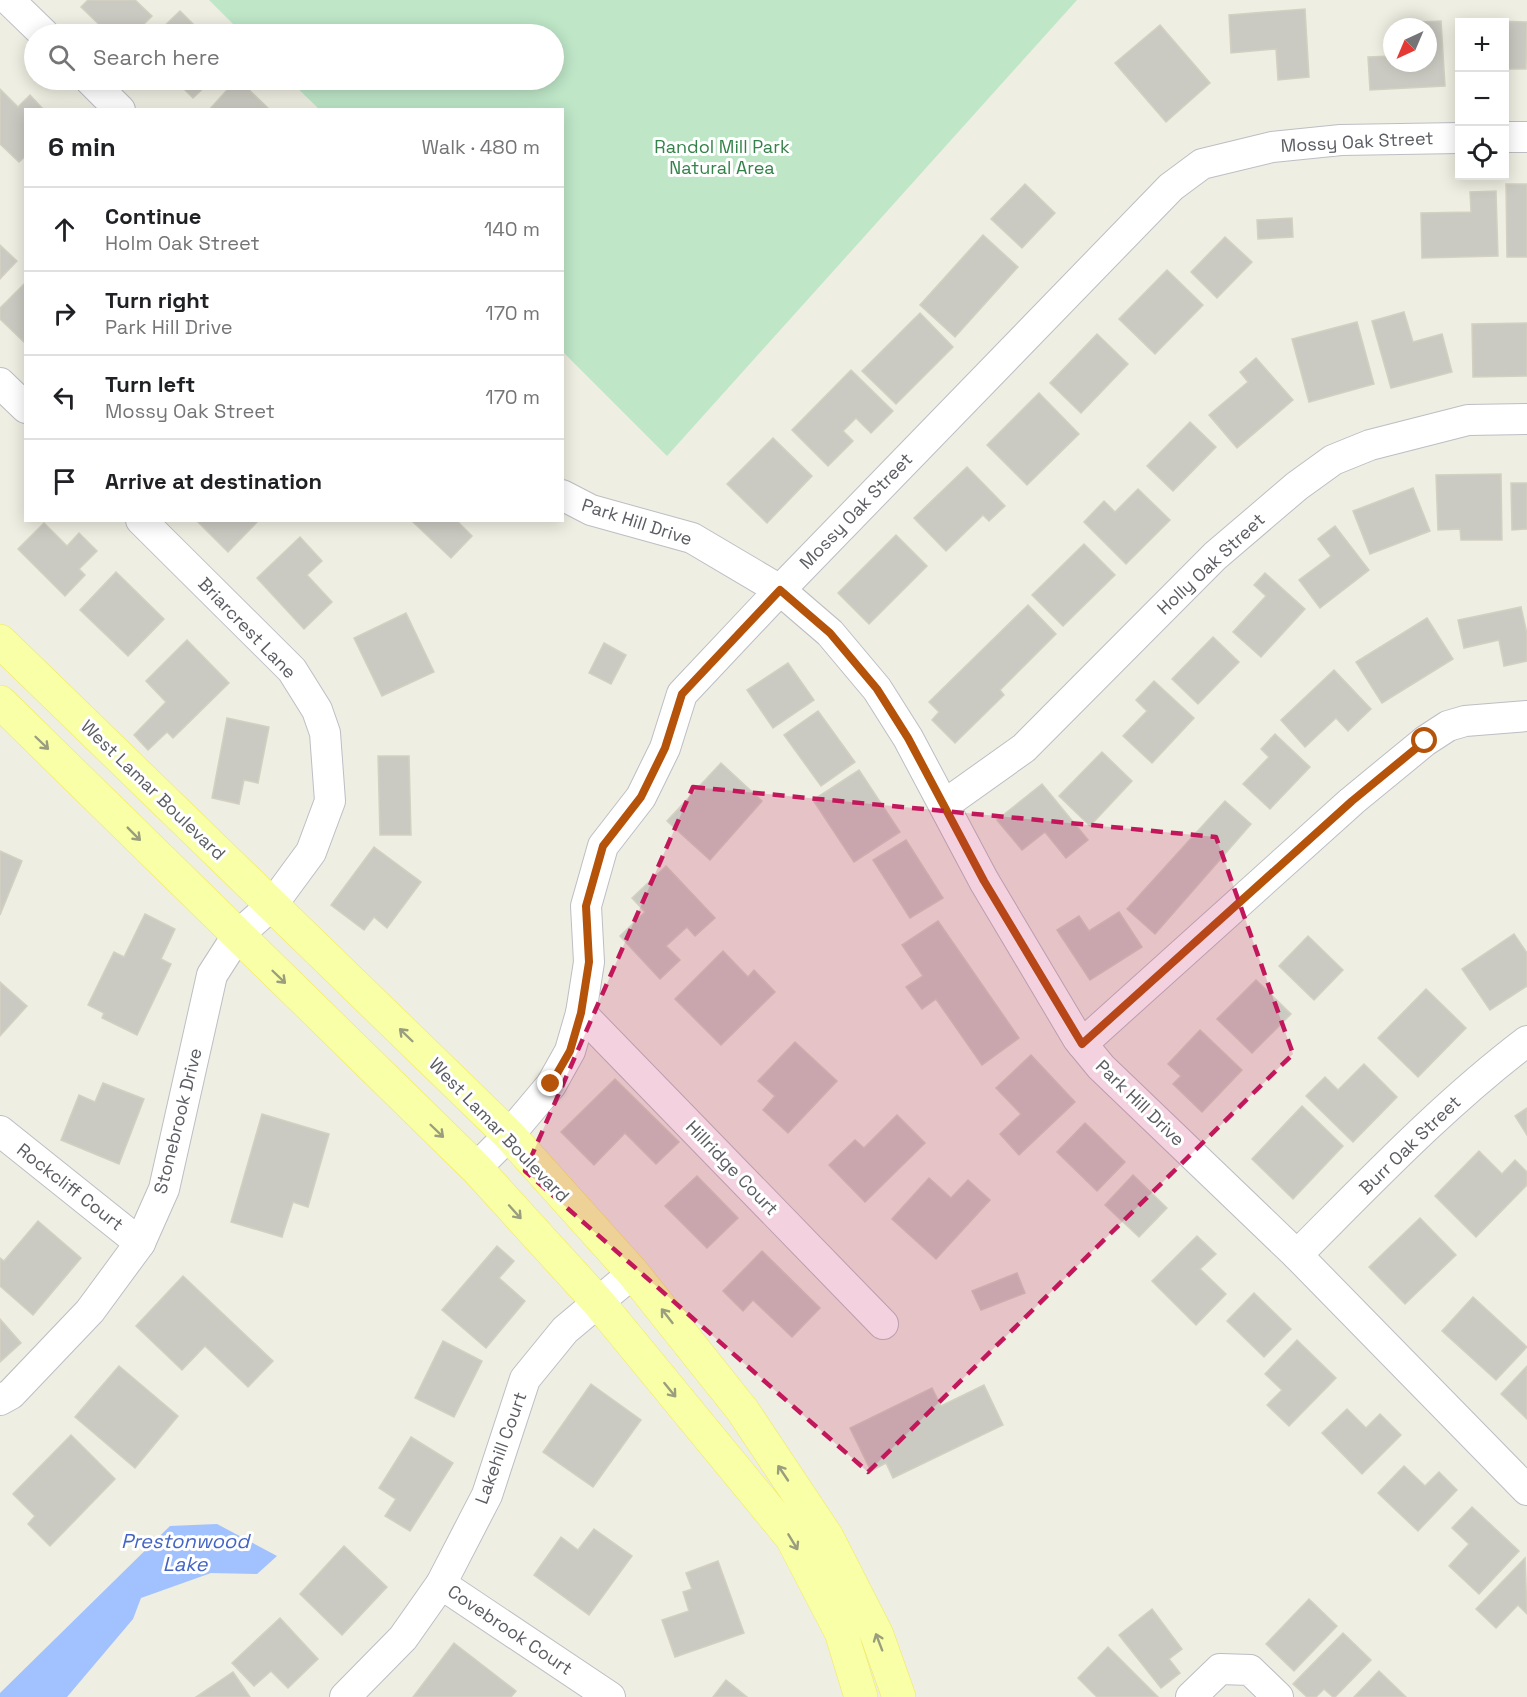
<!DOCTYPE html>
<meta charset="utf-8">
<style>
body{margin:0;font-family:"Space Grotesk",sans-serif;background:#f2f2f2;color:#202124}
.controls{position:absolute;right:18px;top:18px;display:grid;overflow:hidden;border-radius:0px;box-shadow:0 3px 15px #0003}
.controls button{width:54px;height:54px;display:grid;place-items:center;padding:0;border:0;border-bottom:2px solid #e0e0e0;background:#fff;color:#202124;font:30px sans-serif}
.compass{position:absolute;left:1383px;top:18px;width:54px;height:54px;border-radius:50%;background:#fff;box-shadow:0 3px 15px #0003;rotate:224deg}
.stop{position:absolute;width:18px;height:18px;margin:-14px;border:4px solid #b45309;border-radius:50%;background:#fff}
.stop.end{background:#b45309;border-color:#fff;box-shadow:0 2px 6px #0008}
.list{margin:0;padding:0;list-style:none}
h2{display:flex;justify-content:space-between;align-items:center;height:78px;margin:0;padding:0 24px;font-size:26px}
h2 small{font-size:20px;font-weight:400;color:#757577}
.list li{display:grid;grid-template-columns:39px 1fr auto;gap:18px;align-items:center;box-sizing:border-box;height:84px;padding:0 24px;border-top:2px solid #e0e0e0}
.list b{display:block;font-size:22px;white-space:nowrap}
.list p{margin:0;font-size:20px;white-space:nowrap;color:#757577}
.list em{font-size:20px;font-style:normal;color:#757577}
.icon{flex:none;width:33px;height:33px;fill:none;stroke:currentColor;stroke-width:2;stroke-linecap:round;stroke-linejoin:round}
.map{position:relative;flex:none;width:1527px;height:1697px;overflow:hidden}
.search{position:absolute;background:#fff;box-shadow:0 3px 15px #0003;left:24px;top:24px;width:540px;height:66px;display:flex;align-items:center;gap:15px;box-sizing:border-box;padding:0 21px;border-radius:33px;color:#757577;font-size:22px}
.panel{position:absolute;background:#fff;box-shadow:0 3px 15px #0003;left:24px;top:108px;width:540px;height:414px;border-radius:0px}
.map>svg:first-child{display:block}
.green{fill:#bee6c7}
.water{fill:#a1c1ff}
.building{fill:#cbcac2;stroke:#d2d1c1;stroke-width:1.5}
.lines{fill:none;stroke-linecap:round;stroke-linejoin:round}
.minor-casing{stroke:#bdbec4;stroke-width:32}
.major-casing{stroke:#f2ea57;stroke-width:34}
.minor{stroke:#fff;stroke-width:30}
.major{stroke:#f9ffa6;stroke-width:33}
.oneway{stroke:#9a9e7e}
.route{stroke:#b45309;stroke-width:8}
.marked{fill:#c2185b;fill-opacity:0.2;stroke:#c2185b;stroke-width:4.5;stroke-dasharray:12 8;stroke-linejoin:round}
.labels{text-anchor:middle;stroke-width:6;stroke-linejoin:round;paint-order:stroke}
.street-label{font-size:18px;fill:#5b5d63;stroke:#fff}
.park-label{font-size:18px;fill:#338249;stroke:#fff}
.water-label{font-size:20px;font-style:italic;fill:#4364c4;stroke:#fff}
</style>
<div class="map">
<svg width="1527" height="1697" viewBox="0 0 1527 1697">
<rect width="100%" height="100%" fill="#eeeee2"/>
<polygon class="green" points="209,0 1077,0 667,456 563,352 562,110 319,109 289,80 554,80 554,34 243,34"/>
<polygon class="water" points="217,1524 277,1556 257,1574 211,1573 141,1598 133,1619 67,1697 0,1697 0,1693 170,1526"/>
<g class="building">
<polygon points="88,0 135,0 152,16 134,34 109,34 81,7"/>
<polygon points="1305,9 1309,77 1278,80 1276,49 1231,53 1229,15"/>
<polygon points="180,11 197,28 190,34 156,34"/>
<polygon points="1465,20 1527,22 1526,69 1504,69 1504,22 1465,22"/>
<polygon points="1441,21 1445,86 1370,90 1368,57 1391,56 1390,39 1392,39 1392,63 1428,63 1428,27 1421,27 1421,22"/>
<polygon points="1160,25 1210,83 1166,122 1115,63"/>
<polygon points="175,80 212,80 193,98"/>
<polygon points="236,80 239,80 270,110 209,110"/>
<polygon points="0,89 18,107 30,95 44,110 26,110 26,156 19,162 0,144"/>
<polygon points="1025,184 1055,213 1022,248 991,219"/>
<polygon points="1506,184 1527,184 1527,257 1507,257"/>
<polygon points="1496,191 1498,256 1422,258 1421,213 1471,212 1470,192"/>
<polygon points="1292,218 1293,237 1258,239 1257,220"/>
<polygon points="983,235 1018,267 955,337 920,305"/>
<polygon points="1225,237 1252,262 1217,298 1191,272"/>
<polygon points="0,245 17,261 0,279"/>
<polygon points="1167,270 1203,305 1155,354 1119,319"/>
<polygon points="26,282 26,344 0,319 0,308"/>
<polygon points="1404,312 1413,342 1442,334 1452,372 1391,388 1372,321"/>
<polygon points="920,313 953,347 896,404 862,371"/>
<polygon points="1357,322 1374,384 1309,402 1292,339"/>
<polygon points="1527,323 1527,376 1473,377 1472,324"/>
<polygon points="1097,334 1128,364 1081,413 1050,383"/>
<polygon points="1256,358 1293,400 1237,448 1209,415 1248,382 1240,372"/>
<polygon points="851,370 893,411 871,433 856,418 843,431 853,441 828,466 792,430"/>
<polygon points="1039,393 1079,434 1027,485 987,445"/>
<polygon points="1190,422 1216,447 1173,491 1147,466"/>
<polygon points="773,438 812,476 767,523 727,484"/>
<polygon points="967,467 1005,506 989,521 983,515 946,551 914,518"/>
<polygon points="1501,474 1502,540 1461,540 1460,529 1438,530 1436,475"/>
<polygon points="1511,483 1527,483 1527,529 1512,530"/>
<polygon points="1413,488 1430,531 1370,554 1353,511"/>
<polygon points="1138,489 1170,520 1126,564 1084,522 1104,501 1115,512"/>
<polygon points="196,520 259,520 228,552"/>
<polygon points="415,520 456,520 472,536 451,558 413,522"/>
<polygon points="44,523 67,546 79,533 97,551 79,569 85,575 65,596 18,549"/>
<polygon points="1335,526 1369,570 1320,608 1299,580 1331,556 1318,539"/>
<polygon points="896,535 927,566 869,624 838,593"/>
<polygon points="300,537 322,561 307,575 332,602 304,629 257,578"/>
<polygon points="1084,544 1115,575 1063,626 1032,595"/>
<polygon points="116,572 164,619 128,656 80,610"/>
<polygon points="1265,573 1305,609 1261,657 1233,632 1266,596 1254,585"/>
<polygon points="1028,605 1056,634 1000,690 1004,695 955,743 932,720 939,712 929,702"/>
<polygon points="1521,607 1527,634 1527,661 1504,666 1499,640 1464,648 1458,620"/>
<polygon points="406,613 434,672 382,696 354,638"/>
<polygon points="1427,618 1453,659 1382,703 1356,662"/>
<polygon points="1213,637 1239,662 1198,704 1172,679"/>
<polygon points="187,640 229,683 173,738 167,732 148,750 134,735 166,702 146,681"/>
<polygon points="604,643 626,655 611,684 589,673"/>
<polygon points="788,663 814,700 773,728 747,690"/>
<polygon points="1334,670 1371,709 1348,731 1336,718 1305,747 1281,720"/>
<polygon points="1154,681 1194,718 1152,763 1123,736 1147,711 1136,700"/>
<polygon points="818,711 855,762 821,786 784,735"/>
<polygon points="227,718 269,727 258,783 244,780 239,804 212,798"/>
<polygon points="1275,734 1310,767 1270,809 1243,784 1269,757 1261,749"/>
<polygon points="1102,752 1132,781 1090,826 1059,796"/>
<polygon points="378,756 409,756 411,835 380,835"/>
<polygon points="721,763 762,801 710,860 667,821"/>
<polygon points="859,770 900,832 854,862 813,800"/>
<polygon points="1042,784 1088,840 1066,858 1045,832 1022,850 997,820"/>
<polygon points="1225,801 1251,824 1155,934 1127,909"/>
<polygon points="906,840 943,898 910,918 873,860"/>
<polygon points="374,847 421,882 387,928 374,917 364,930 331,905"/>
<polygon points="0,851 22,861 0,915"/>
<polygon points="666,866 715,918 695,936 687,927 666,946 680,960 660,979 620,936 645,912 632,898"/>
<polygon points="1119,912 1142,947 1090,980 1057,930 1079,916 1089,931"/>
<polygon points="145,914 175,929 161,959 171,964 137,1035 102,1018 104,1013 88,1005 114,952 124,957"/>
<polygon points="938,921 1019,1038 982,1065 936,999 922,1009 906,987 923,976 902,945"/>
<polygon points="1514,934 1527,953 1527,986 1490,1010 1462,969"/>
<polygon points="1308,936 1343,970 1314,1000 1279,966"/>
<polygon points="723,951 748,977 754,970 775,992 721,1045 675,999"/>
<polygon points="1256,980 1291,1014 1252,1053 1217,1019"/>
<polygon points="0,982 27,1006 0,1036"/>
<polygon points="1426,989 1466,1028 1418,1077 1378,1038"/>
<polygon points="1200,1030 1242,1070 1202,1112 1173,1084 1181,1076 1168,1064"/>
<polygon points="795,1042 837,1081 788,1133 763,1110 775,1096 758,1081"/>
<polygon points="1031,1055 1075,1102 1019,1155 1000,1134 1021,1114 996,1088"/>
<polygon points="1364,1064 1397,1097 1353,1142 1306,1096 1325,1077 1338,1090"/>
<polygon points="615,1079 679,1142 656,1164 625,1133 594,1165 561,1132"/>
<polygon points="103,1083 144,1099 119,1164 61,1140 79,1095 95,1102"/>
<polygon points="1302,1106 1343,1146 1293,1199 1252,1159"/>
<polygon points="1527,1108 1527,1135 1515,1116"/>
<polygon points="262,1114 329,1134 308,1207 293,1202 282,1237 231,1222"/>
<polygon points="897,1115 925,1143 865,1202 829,1165 855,1140 864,1148"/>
<polygon points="1085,1123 1125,1162 1097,1191 1057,1152"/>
<polygon points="1479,1151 1502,1174 1515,1160 1527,1172 1527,1185 1476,1237 1435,1196"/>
<polygon points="1133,1175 1167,1208 1139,1237 1105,1205"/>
<polygon points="697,1176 738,1218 707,1248 665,1206"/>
<polygon points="929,1178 951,1198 968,1180 990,1200 936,1259 892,1219"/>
<polygon points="1420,1218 1456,1255 1405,1304 1369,1267"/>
<polygon points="38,1221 81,1258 33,1315 0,1286 0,1258 4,1261"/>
<polygon points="1197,1236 1216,1254 1200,1269 1226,1294 1196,1325 1152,1281"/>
<polygon points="497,1246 514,1261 499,1278 525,1301 486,1348 442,1310"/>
<polygon points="762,1251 820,1308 792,1337 753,1300 743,1311 723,1291"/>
<polygon points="1017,1273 1025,1293 981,1310 972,1291"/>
<polygon points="183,1276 273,1361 248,1387 205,1346 182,1370 136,1326"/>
<polygon points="1254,1293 1291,1329 1264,1357 1227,1321"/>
<polygon points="1473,1297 1527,1347 1496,1380 1442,1331"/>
<polygon points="0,1319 21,1343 0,1362"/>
<polygon points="1297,1340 1336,1378 1289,1426 1267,1405 1282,1390 1265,1374"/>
<polygon points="443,1341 482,1361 454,1417 415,1398"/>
<polygon points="119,1366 178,1416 135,1468 75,1417"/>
<polygon points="1527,1366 1527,1419 1501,1394"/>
<polygon points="591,1384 641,1420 593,1487 543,1452"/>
<polygon points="984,1385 1003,1425 893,1478 886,1463 871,1471 850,1428 932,1388 941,1406"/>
<polygon points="1347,1409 1366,1428 1380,1414 1401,1435 1362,1474 1322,1433"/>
<polygon points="71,1435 115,1479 50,1546 28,1524 35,1516 13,1494"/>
<polygon points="411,1437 453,1463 410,1531 385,1516 396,1499 379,1488"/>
<polygon points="1404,1466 1425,1486 1439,1472 1457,1490 1418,1531 1378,1493"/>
<polygon points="1472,1507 1519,1551 1479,1594 1449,1566 1469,1544 1452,1528"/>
<polygon points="594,1529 632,1556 589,1615 534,1575 561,1537 578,1550"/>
<polygon points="344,1546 387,1587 342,1635 300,1594"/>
<polygon points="1525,1558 1527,1614 1518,1605 1496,1628 1476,1609"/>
<polygon points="718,1561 744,1633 675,1657 662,1620 689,1611 683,1592 692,1589 686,1573"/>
<polygon points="1309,1599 1337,1626 1294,1671 1266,1644"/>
<polygon points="1152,1609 1182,1649 1169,1659 1180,1673 1161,1688 1119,1635"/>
<polygon points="280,1618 318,1659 288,1688 271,1671 254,1686 232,1663"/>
<polygon points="1343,1633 1371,1660 1335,1697 1333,1697 1324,1689 1316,1697 1307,1697 1293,1684"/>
<polygon points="454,1643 516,1691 511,1697 413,1697"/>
<polygon points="1108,1647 1158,1697 1097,1697 1078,1678"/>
<polygon points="1379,1671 1406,1697 1354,1697"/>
<polygon points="233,1672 250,1697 196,1697"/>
<polygon points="726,1680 747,1697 713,1697"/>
</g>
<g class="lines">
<defs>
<g id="minor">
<polyline points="9,0 44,34"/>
<polyline points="90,80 120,110"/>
<polyline points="1504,137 1527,137"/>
<polyline points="0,383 26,408"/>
<polyline points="562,495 591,510 692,538 780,590 830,633 877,689 908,738 984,881 1078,1039 1101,1067 1297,1255 1527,1490"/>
<polyline points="944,805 1024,748 1215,556 1297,486 1333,460 1370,445 1468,420 1527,419"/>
<polyline points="581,1013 883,1324"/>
<polyline points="1082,1044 1352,801 1425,741 1448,726 1465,721 1527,716"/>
<polyline points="0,1131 140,1243"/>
<polyline points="476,1168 509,1135 551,1085 570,1051 581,1013 589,962 586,906 603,846 641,797 665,748 682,694 780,590 1171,187 1202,164 1272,147 1341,140 1460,138"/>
<path d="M1297 1255C1371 1181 1444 1104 1527 1041"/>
<polyline points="0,1400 11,1394 90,1311 140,1243 164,1189 212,975 237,936 272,905 311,852 330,801 325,733 317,710 292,670 141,520"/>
<polyline points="441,1584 610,1697"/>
<polyline points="345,1697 403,1638 441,1584 487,1495 525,1379 565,1330 633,1273"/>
<polyline points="1191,1697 1220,1669 1250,1670 1278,1697"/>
</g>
<g id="major">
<polyline points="0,641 509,1135 633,1273 743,1411 827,1537 877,1635 899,1697"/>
<polyline points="0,702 476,1168 598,1302 792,1538 841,1632 861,1697"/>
</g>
</defs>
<use href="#minor" class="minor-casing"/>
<use href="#major" class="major-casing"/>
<use href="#minor" class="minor"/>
<use href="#major" class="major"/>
</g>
<defs><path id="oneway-shaft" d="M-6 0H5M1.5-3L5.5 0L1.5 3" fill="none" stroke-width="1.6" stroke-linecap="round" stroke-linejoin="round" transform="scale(1.5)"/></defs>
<g class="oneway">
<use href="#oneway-shaft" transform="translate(42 743) rotate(44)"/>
<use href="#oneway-shaft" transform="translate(134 834) rotate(45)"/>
<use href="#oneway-shaft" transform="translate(279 977) rotate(44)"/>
<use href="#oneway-shaft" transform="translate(406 1035) rotate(-136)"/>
<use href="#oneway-shaft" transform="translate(437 1131) rotate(44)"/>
<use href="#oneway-shaft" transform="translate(515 1212) rotate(48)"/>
<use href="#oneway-shaft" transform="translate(667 1316) rotate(-128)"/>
<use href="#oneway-shaft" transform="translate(670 1390) rotate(51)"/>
<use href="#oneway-shaft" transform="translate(783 1473) rotate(-124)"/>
<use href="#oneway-shaft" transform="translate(793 1542) rotate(59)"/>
<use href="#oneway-shaft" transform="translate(879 1642) rotate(-111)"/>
</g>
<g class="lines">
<polyline class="route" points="551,1084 570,1051 581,1013 589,962 586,906 603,846 641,797 665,748 682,694 780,590 830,633 877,689 908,738 984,881 1082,1044 1352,801 1425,741"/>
</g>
<path class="marked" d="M693 787 1216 837 1293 1054 868 1472 525 1171Z"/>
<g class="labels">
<g class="street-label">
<text transform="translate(1357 142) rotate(-3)" y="6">Mossy Oak Street</text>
<text transform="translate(856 511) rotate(-46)" y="6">Mossy Oak Street</text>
<text transform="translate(637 522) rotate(18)" y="6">Park Hill Drive</text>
<text transform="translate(1211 564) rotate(-43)" y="6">Holly Oak Street</text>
<text transform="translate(247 628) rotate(46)" y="6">Briarcrest Lane</text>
<text transform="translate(153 790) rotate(44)" y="6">West Lamar Boulevard</text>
<text transform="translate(1140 1103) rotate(44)" y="6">Park Hill Drive</text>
<text transform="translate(178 1121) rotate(-76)" y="6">Stonebrook Drive</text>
<text transform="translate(499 1130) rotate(46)" y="6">West Lamar Boulevard</text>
<text transform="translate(1410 1145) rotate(-44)" y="6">Burr Oak Street</text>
<text transform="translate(732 1168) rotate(46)" y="6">Hillridge Court</text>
<text transform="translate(70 1187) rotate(38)" y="6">Rockcliff Court</text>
<text transform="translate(501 1448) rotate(-70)" y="6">Lakehill Court</text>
<text transform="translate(510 1630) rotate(34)" y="6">Covebrook Court</text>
</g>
<g class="park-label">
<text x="722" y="153">Randol Mill Park<tspan x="722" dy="21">Natural Area</tspan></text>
</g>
<g class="water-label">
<text x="185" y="1548">Prestonwood<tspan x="185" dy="23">Lake</tspan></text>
</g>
</g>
</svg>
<div class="controls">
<button>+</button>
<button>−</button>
<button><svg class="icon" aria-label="locate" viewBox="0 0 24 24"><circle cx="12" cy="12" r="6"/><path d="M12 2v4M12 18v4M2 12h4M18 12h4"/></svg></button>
</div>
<svg class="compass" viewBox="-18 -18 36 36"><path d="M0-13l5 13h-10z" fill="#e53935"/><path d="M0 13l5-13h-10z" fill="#757577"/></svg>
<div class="stop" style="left:1425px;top:741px"></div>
<div class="stop end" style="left:551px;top:1084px"></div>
<div class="search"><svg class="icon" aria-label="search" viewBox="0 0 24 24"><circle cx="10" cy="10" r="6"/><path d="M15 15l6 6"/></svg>Search here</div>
<section class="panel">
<h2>6 min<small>Walk · 480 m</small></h2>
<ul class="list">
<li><svg class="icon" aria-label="ahead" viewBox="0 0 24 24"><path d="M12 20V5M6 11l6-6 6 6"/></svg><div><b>Continue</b><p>Holm Oak Street</p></div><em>140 m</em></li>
<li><svg class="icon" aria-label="right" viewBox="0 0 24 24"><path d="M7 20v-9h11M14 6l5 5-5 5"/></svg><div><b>Turn right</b><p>Park Hill Drive</p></div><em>170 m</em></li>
<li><svg class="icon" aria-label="left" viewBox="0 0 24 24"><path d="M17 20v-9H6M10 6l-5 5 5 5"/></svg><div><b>Turn left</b><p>Mossy Oak Street</p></div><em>170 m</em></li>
<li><svg class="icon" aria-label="arrive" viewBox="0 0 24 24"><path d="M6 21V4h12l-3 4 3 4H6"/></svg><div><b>Arrive at destination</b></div></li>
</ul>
</section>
</div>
